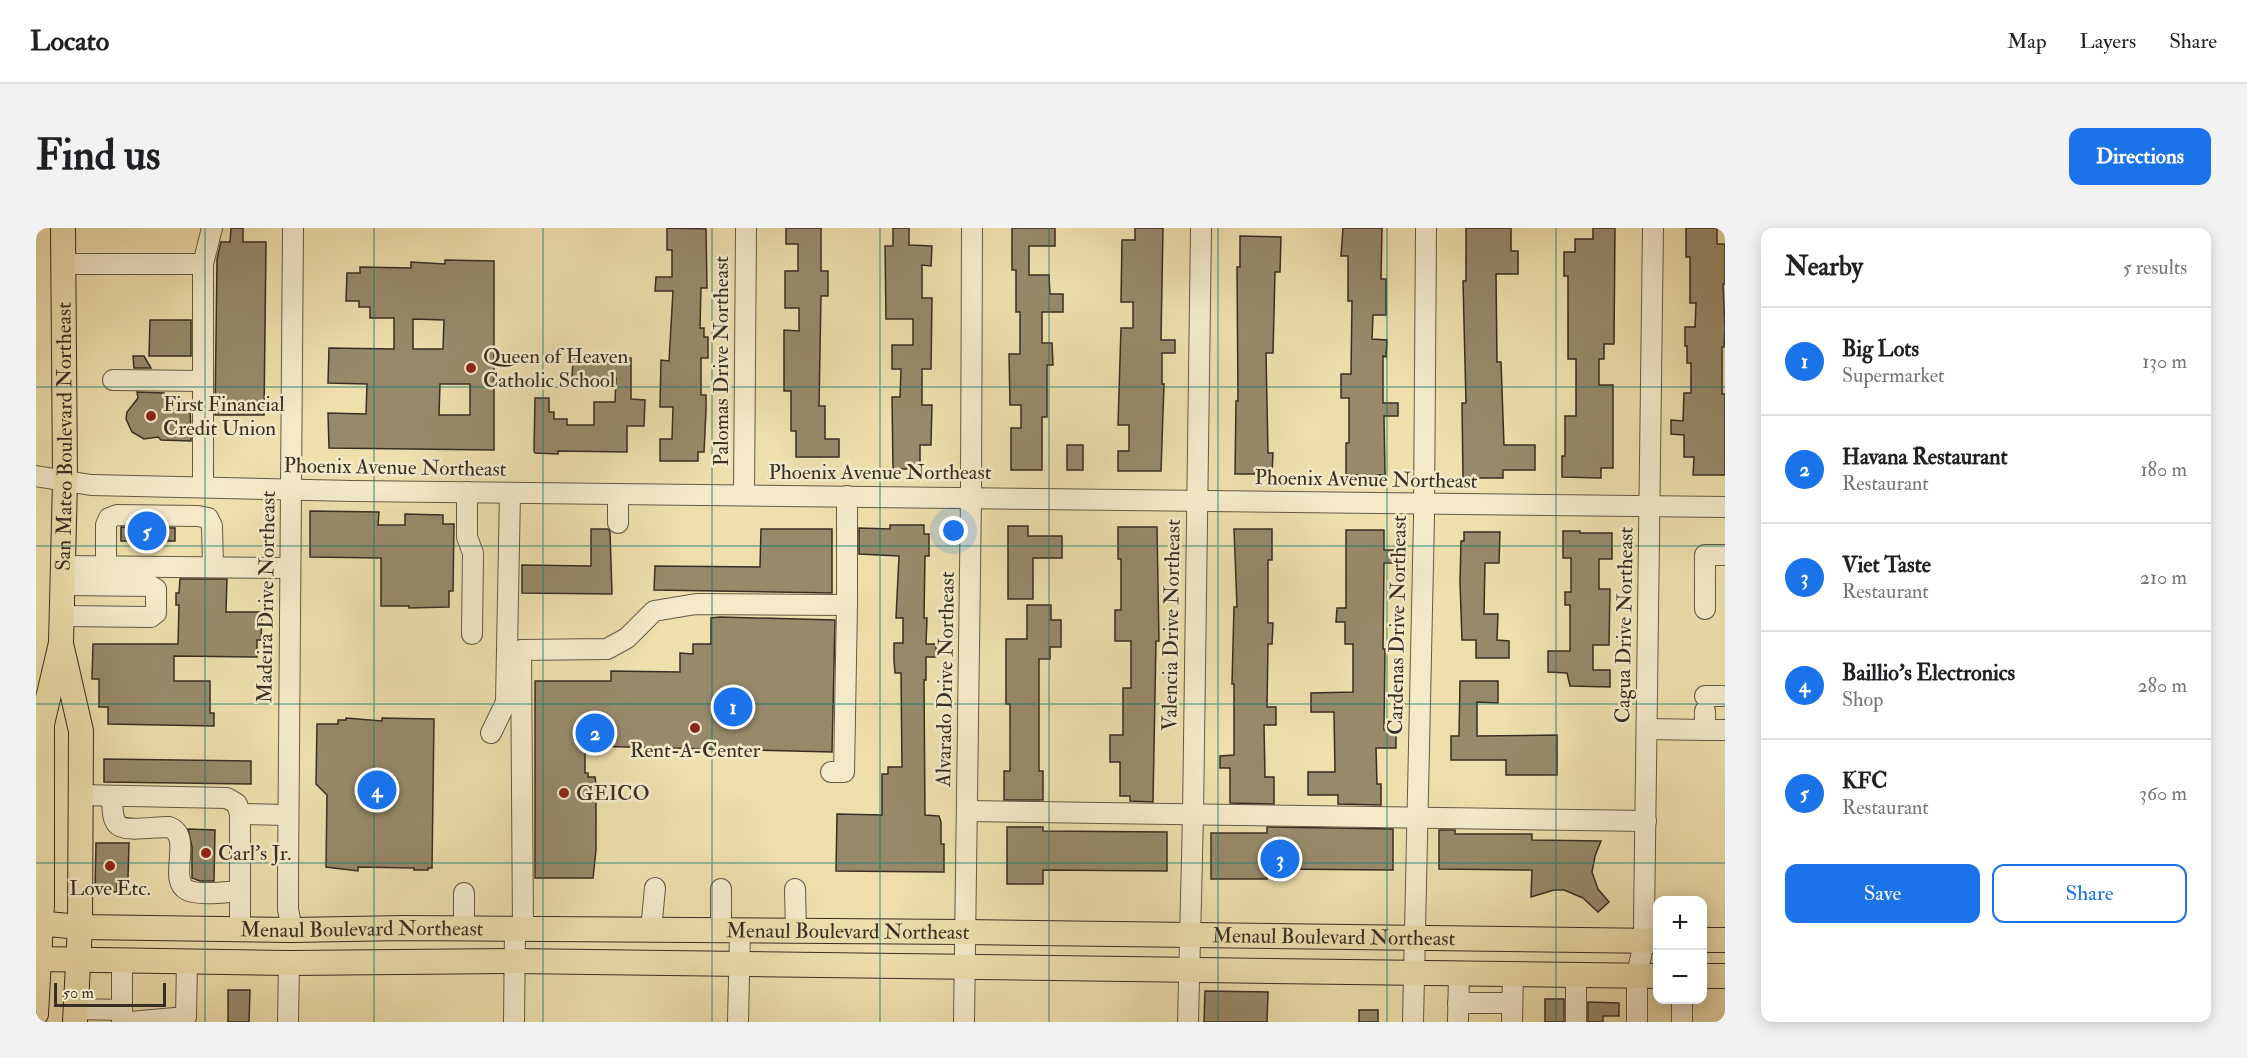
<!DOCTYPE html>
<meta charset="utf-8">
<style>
body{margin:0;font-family:"IM FELL Double Pica",serif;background:#f2f2f2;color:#202124}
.controls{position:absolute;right:18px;bottom:18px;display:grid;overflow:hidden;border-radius:12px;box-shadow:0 3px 15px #0003}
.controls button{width:54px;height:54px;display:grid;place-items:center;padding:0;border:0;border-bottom:2px solid #e0e0e0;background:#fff;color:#202124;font:30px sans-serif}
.scale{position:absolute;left:18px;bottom:15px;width:112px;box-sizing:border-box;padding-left:6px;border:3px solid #382e23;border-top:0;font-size:16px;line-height:21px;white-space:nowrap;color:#382e23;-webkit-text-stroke:4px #f4eaca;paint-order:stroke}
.you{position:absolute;left:918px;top:303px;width:21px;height:21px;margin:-15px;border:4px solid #fff;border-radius:50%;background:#1a73e8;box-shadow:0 0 0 9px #1a73e833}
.badge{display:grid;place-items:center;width:39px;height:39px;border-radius:50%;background:#1a73e8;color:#fff;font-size:20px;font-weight:700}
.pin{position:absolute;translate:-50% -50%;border:3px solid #fff;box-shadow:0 2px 6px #0006}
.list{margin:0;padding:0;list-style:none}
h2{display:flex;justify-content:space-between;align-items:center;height:78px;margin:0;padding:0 24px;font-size:26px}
h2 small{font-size:20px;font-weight:400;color:#757577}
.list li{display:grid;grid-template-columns:39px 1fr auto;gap:18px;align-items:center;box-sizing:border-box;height:108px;padding:0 24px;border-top:2px solid #e0e0e0}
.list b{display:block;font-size:22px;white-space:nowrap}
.list p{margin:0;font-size:20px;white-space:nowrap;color:#757577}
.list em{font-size:20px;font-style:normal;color:#757577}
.actions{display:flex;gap:12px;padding:18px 24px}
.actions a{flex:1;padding:14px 0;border:2px solid #1a73e8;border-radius:12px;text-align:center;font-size:21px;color:#1a73e8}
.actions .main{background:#1a73e8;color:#fff}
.map{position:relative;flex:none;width:1689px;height:794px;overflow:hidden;border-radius:12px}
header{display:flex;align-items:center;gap:36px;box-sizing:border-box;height:84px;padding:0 30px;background:#fff;border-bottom:2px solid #e0e0e0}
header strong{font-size:28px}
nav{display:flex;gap:33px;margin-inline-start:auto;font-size:21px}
.intro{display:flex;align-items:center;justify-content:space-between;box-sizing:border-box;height:144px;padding:0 36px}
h1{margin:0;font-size:42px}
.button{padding:15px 27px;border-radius:12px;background:#1a73e8;color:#fff;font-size:21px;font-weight:700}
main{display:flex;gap:36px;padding:0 36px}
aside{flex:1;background:#fff;border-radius:12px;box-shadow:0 3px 15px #0003}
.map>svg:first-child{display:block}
.building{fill:#978a6b;stroke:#382e23;stroke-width:1.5;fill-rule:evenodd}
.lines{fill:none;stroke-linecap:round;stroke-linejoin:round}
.minor-casing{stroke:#665a46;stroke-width:22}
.major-casing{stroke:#382e23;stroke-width:26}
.minor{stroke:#f4eaca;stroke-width:20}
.major{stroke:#eedfad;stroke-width:24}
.grid{fill:none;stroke:#0f766e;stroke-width:1.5;stroke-opacity:0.55}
.poi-dot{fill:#8f2418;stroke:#f4eaca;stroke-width:2}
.labels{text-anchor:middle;stroke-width:5;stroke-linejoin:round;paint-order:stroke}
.poi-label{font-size:21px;fill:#382e23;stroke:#f4eaca;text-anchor:start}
.street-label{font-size:21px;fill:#382e23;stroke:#f4eaca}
</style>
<header>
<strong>Locato</strong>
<nav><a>Map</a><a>Layers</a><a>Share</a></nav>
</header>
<div class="intro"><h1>Find us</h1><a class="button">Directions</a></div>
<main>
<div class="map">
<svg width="1689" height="794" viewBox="0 0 1689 794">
<rect width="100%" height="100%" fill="#eedfad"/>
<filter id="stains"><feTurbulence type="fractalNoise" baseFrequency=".00333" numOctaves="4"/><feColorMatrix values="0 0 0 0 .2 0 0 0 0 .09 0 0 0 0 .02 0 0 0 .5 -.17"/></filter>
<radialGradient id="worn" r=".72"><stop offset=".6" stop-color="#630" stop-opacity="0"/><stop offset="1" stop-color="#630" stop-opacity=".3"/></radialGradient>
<g class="building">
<polygon points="195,0 207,0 207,14 230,14 228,187 179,187 181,31 185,14 194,14"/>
<polygon points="631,0 670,1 671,60 665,60 664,100 668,100 668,109 672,109 672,130 665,130 665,167 670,167 670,182 668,224 662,224 662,233 624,233 624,211 636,211 637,179 624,179 625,132 633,133 637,63 619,63 620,49 636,49 636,22 631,22"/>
<polygon points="750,0 785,0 785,43 792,43 792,68 785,68 783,178 789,178 789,211 803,211 803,229 760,229 760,203 755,203 755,163 748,163 748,102 763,103 763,80 749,80 749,43 762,43 762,16 750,16"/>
<polygon points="857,0 873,0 873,17 896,18 895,38 886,37 886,70 896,70 895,141 886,141 886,177 896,177 895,217 884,217 884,241 857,241 856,169 864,169 865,141 856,141 856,117 877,117 877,91 850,91 849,18 857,18"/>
<polygon points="976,0 1019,0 1019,18 993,18 993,47 1013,47 1014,66 1027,66 1027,84 1006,84 1006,115 1016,115 1017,137 1011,137 1011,189 1006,189 1006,242 975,242 975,200 985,200 985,177 974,177 973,126 984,126 984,84 980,84 980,42 976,42"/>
<polygon points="1099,0 1127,0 1125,112 1139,112 1139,125 1126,125 1126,156 1128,156 1125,243 1082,243 1082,223 1093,223 1093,197 1082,197 1085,100 1097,100 1097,74 1085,74 1086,12 1099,12"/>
<polygon points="1307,0 1346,0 1345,51 1350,51 1350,87 1337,87 1336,111 1351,112 1350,129 1347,128 1347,175 1362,175 1362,188 1348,188 1349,247 1310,247 1310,215 1313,215 1313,170 1305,170 1305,146 1315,146 1316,73 1312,73 1312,28 1305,28"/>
<polygon points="1430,0 1475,0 1475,23 1482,23 1482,46 1460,46 1461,134 1465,134 1468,217 1499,217 1499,242 1467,242 1467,250 1427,250 1426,175 1430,175 1427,53 1430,53"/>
<polygon points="1557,0 1579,0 1578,116 1568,116 1568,131 1563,131 1563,157 1577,157 1577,240 1565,240 1565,250 1526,249 1526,228 1529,228 1529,188 1540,188 1540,131 1532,131 1532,48 1528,48 1528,24 1539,24 1539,11 1557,11"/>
<polygon points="1650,0 1681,0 1681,16 1689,16 1689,56 1687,56 1689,101 1688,119 1686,119 1686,166 1689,166 1689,247 1657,247 1658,229 1648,229 1648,207 1635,206 1635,192 1647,193 1648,165 1655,165 1655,135 1651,135 1651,118 1649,118 1649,99 1659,99 1660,75 1654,75 1654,29 1650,29"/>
<polygon points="1204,8 1245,9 1244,44 1239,44 1237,125 1230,125 1232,225 1237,225 1236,246 1199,246 1200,173 1202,173 1201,39 1204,39"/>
<path d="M409 32 458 33V222L293 220 292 185 330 186 331 156 292 155 293 120 358 121V90H334V79H323V73H310L311 45H324V39L375 40V34L409 36ZM377 91 408 92 407 121H377ZM404 156H434V187H403Z"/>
<polygon points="114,92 155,92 155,128 113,128"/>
<polygon points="97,128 108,128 115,140 98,140"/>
<polygon points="537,130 595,130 595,171 609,172 608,198 591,198 591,224 522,223 522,226 499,225 498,223 499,170 513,170 513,184 518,184 518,191 531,191 531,197 558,197 558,174 579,174 580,150 536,150"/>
<polygon points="101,164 128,165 132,172 154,173 155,213 125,212 122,209 108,211 96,204 90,191 91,184 102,170"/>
<rect x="1031" y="217" width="16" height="25"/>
<polygon points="274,283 343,284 342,297 369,297 369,286 407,287 407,296 418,296 417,363 413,363 413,379 373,380 373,378 345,378 345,330 274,329"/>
<polygon points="854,297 888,297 888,306 893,306 893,328 889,328 888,390 891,390 890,416 900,416 900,429 890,429 890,452 888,452 889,587 903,588 905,594 905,616 908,616 908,644 800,643 801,586 846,587 846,546 852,546 852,539 866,539 865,445 859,445 858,432 858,415 867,415 867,390 860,390 863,328 823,326 823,300 854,301"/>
<polygon points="972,298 992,298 992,308 1026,308 1026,330 997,330 997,371 972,371"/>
<polygon points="85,299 139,300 139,313 85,313"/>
<polygon points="1082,299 1121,299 1123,413 1120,413 1117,574 1094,573 1094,568 1084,568 1084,534 1074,534 1074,507 1087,507 1087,460 1095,460 1095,413 1079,413 1079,382 1085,382 1085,331 1082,331"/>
<polygon points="555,301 572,301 574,304 576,366 486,365 486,337 555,338"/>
<polygon points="725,301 796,301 796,365 618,362 619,338 724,339"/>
<polygon points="1198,301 1236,301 1236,332 1232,332 1232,395 1237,395 1236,416 1232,416 1231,479 1240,479 1240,497 1228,497 1229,549 1238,549 1238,576 1194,575 1194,540 1184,540 1184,528 1198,527 1198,456 1196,456 1198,379 1201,379"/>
<polygon points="1310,302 1348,302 1348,322 1359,322 1359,335 1348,335 1347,421 1349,421 1348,502 1360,502 1360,520 1340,520 1341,556 1345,556 1345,577 1302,576 1302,567 1272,567 1272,544 1299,544 1298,484 1275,484 1275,465 1317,464 1317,416 1309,416 1309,394 1300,394 1301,380 1310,380"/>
<polygon points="1527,303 1544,303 1544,305 1576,305 1576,331 1563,331 1563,361 1574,361 1573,417 1557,417 1557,442 1574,442 1574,459 1534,458 1531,445 1512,444 1512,423 1534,423 1534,377 1529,377 1529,364 1535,364 1535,330 1527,330"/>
<polygon points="1428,304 1464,304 1463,335 1449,335 1448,386 1462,386 1461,412 1473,413 1473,430 1440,430 1440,412 1426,412 1424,354 1425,313 1428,313"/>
<polygon points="144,351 191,351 190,384 226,384 225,412 221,412 221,429 138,428 138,453 174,453 174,485 178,485 178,498 72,496 72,479 63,479 63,451 56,451 57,416 142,416 143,377 140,377 140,365 143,365"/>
<polygon points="991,377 1015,377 1015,392 1025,392 1025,419 1014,419 1014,431 1003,431 1003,543 1007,543 1007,572 968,572 968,543 974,543 974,476 970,476 970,411 991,411"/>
<polygon points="684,389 799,392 796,524 549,518 549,545 552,545 552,549 559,549 560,556 560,622 557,650 499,650 499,453 575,453 575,443 644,444 644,425 657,426 657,416 675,416 675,390"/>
<polygon points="1424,453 1462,453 1462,475 1441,474 1441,508 1521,507 1521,547 1470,547 1470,532 1415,532 1415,508 1423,508"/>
<polygon points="310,490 346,493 346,490 398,491 396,640 392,640 392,642 378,642 378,640 322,639 322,643 290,639 291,567 280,556 281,496 302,496 302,492 310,492"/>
<polygon points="68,531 215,533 215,556 68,554"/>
<polygon points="971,599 1007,599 1007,603 1131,604 1131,643 1007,642 1007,656 971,656"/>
<polygon points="1231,599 1357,601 1357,642 1231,641 1231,651 1175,651 1175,605 1231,605"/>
<polygon points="152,601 179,602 178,653 164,653 156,650 156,619"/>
<polygon points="1403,602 1419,602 1419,606 1496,606 1496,612 1565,613 1559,628 1556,644 1562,661 1573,674 1562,684 1547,670 1528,662 1518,662 1495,669 1496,642 1403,641"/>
<polygon points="60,615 93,615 92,650 81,650 81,664 59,664"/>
<polygon points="192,762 214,762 213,794 192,794"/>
<polygon points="1169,763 1232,764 1231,794 1168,794"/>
<rect x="1509" y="771" width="19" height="23"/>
<polygon points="1552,774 1583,775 1583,788 1567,788 1567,794 1552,794"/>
<rect x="1323" y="782" width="19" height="12"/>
</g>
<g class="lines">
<defs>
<g id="minor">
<polyline points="28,36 167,36"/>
<polyline points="77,152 167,153"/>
<polyline points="0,248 55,257 316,263 1689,279"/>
<polyline points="167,259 167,36 176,0"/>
<polyline points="431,264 431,309 437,325 436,406"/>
<polyline points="582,266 582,295"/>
<polyline points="708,267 710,0"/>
<polyline points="27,338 254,340"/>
<polyline points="70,338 70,297 73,290 81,287 162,288 172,290 176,298 177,339"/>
<polyline points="1669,381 1669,327 1689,327"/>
<polyline points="26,388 115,389 120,385 120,361 115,358 27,357"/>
<polyline points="1669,468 1686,468"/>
<polyline points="1611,501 1669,502 1669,483"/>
<polyline points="1669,502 1689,502"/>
<polyline points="455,505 470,474 474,265"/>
<polyline points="795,544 808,544 811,377"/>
<polyline points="44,567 191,570 201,576 204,586 204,701"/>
<path d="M76 568C77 576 75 589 81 596 88 605 122 598 133 599 158 608 131 652 151 662 163 668 190 664 204 663"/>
<polyline points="931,583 1610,593"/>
<polyline points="204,586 252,587"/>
<polyline points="759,661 760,703"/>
<polyline points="428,665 428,700"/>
<polyline points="487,701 485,422 571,421 591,410 618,383 660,376 811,377 811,268"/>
<polyline points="256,702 252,681 252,652 257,0"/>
<polyline points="615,702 619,660"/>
<polyline points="685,703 685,661"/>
<polyline points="86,732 86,794"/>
<polyline points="1540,747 1540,794"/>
<polyline points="1646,772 1646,794"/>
<polyline points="1422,775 1476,775"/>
<polyline points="40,781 86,782"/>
<polyline points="94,794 150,789 151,733"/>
<polyline points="252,794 253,735"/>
<polyline points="478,794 479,700"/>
<polyline points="702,794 704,703"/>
<polyline points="928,794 935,268 936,0"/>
<polyline points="1152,794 1157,588 1165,0"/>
<polyline points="1377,794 1388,289 1390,0"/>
<polyline points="1422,794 1423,745"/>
<polyline points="1476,794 1477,746"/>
<polyline points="1601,794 1601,748 1608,713 1608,695 1617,0"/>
</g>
<g id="major">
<polyline points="26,420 45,503 44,699 39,794"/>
<path id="s1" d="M0 695 44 699 256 702 369 700 929 704 1622 713"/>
<polyline points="1666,712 1689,712"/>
<polyline points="0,731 253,735 477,733 1622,748"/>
<polyline points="1666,748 1689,748"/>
<path id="s2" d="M0 786 6 677V496L25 415 29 253 27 0"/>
</g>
</defs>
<use href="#minor" class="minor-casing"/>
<use href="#major" class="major-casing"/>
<use href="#minor" class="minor"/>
<use href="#major" class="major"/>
</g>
<path class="grid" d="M169 0V794M338 0V794M507 0V794M676 0V794M844 0V794M1013 0V794M1182 0V794M1351 0V794M1520 0V794M0 159H1689M0 318H1689M0 476H1689M0 635H1689"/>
<g class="poi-dot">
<circle cx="435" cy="140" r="6"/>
<circle cx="115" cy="188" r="6"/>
<circle cx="659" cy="500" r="6"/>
<circle cx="528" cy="565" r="6"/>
<circle cx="170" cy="625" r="6"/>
<circle cx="74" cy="638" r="6"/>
</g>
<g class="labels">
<g class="poi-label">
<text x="447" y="135">Queen of Heaven<tspan x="447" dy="24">Catholic School</tspan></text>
<text x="127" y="183">First Financial<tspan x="127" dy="24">Credit Union</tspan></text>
<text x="659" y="529" text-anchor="middle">Rent-A-Center</text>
<text x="540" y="572">GEICO</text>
<text x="182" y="632">Carl's Jr.</text>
<text x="74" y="667" text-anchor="middle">Love Etc.</text>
</g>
<g class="street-label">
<text transform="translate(685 133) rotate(-90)" y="7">Palomas Drive Northeast</text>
<text dy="7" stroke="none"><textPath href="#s2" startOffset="580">San Mateo Boulevard Northeast</textPath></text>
<text transform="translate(359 239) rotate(1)" y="7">Phoenix Avenue Northeast</text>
<text x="844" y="251">Phoenix Avenue Northeast</text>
<text transform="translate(1330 251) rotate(1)" y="7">Phoenix Avenue Northeast</text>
<text transform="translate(230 369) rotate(-89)" y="7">Madeira Drive Northeast</text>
<text transform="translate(1135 397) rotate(-89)" y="7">Valencia Drive Northeast</text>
<text transform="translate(1361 397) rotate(-89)" y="7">Cardenas Drive Northeast</text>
<text transform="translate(1588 397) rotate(-89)" y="7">Cagua Drive Northeast</text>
<text transform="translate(909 451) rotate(-89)" y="7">Alvarado Drive Northeast</text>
<text dy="7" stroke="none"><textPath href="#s1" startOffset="326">Menaul Boulevard Northeast</textPath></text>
<text dy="7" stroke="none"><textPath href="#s1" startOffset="812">Menaul Boulevard Northeast</textPath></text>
<text dy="7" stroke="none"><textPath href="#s1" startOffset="1298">Menaul Boulevard Northeast</textPath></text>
</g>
</g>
<rect width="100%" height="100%" filter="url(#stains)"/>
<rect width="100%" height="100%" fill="url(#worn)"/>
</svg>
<div class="controls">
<button>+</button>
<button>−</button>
</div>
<div class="scale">50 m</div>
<div class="you"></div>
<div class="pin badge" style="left:697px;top:479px">1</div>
<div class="pin badge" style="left:559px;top:505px">2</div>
<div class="pin badge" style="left:1244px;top:631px">3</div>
<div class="pin badge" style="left:341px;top:562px">4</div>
<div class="pin badge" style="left:111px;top:303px">5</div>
</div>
<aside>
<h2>Nearby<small>5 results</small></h2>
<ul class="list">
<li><span class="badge">1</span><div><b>Big Lots</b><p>Supermarket</p></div><em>130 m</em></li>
<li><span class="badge">2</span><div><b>Havana Restaurant</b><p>Restaurant</p></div><em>180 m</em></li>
<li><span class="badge">3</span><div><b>Viet Taste</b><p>Restaurant</p></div><em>210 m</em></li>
<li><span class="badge">4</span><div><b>Baillio's Electronics</b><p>Shop</p></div><em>280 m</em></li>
<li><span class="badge">5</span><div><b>KFC</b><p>Restaurant</p></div><em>360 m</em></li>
</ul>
<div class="actions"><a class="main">Save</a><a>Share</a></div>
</aside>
</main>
